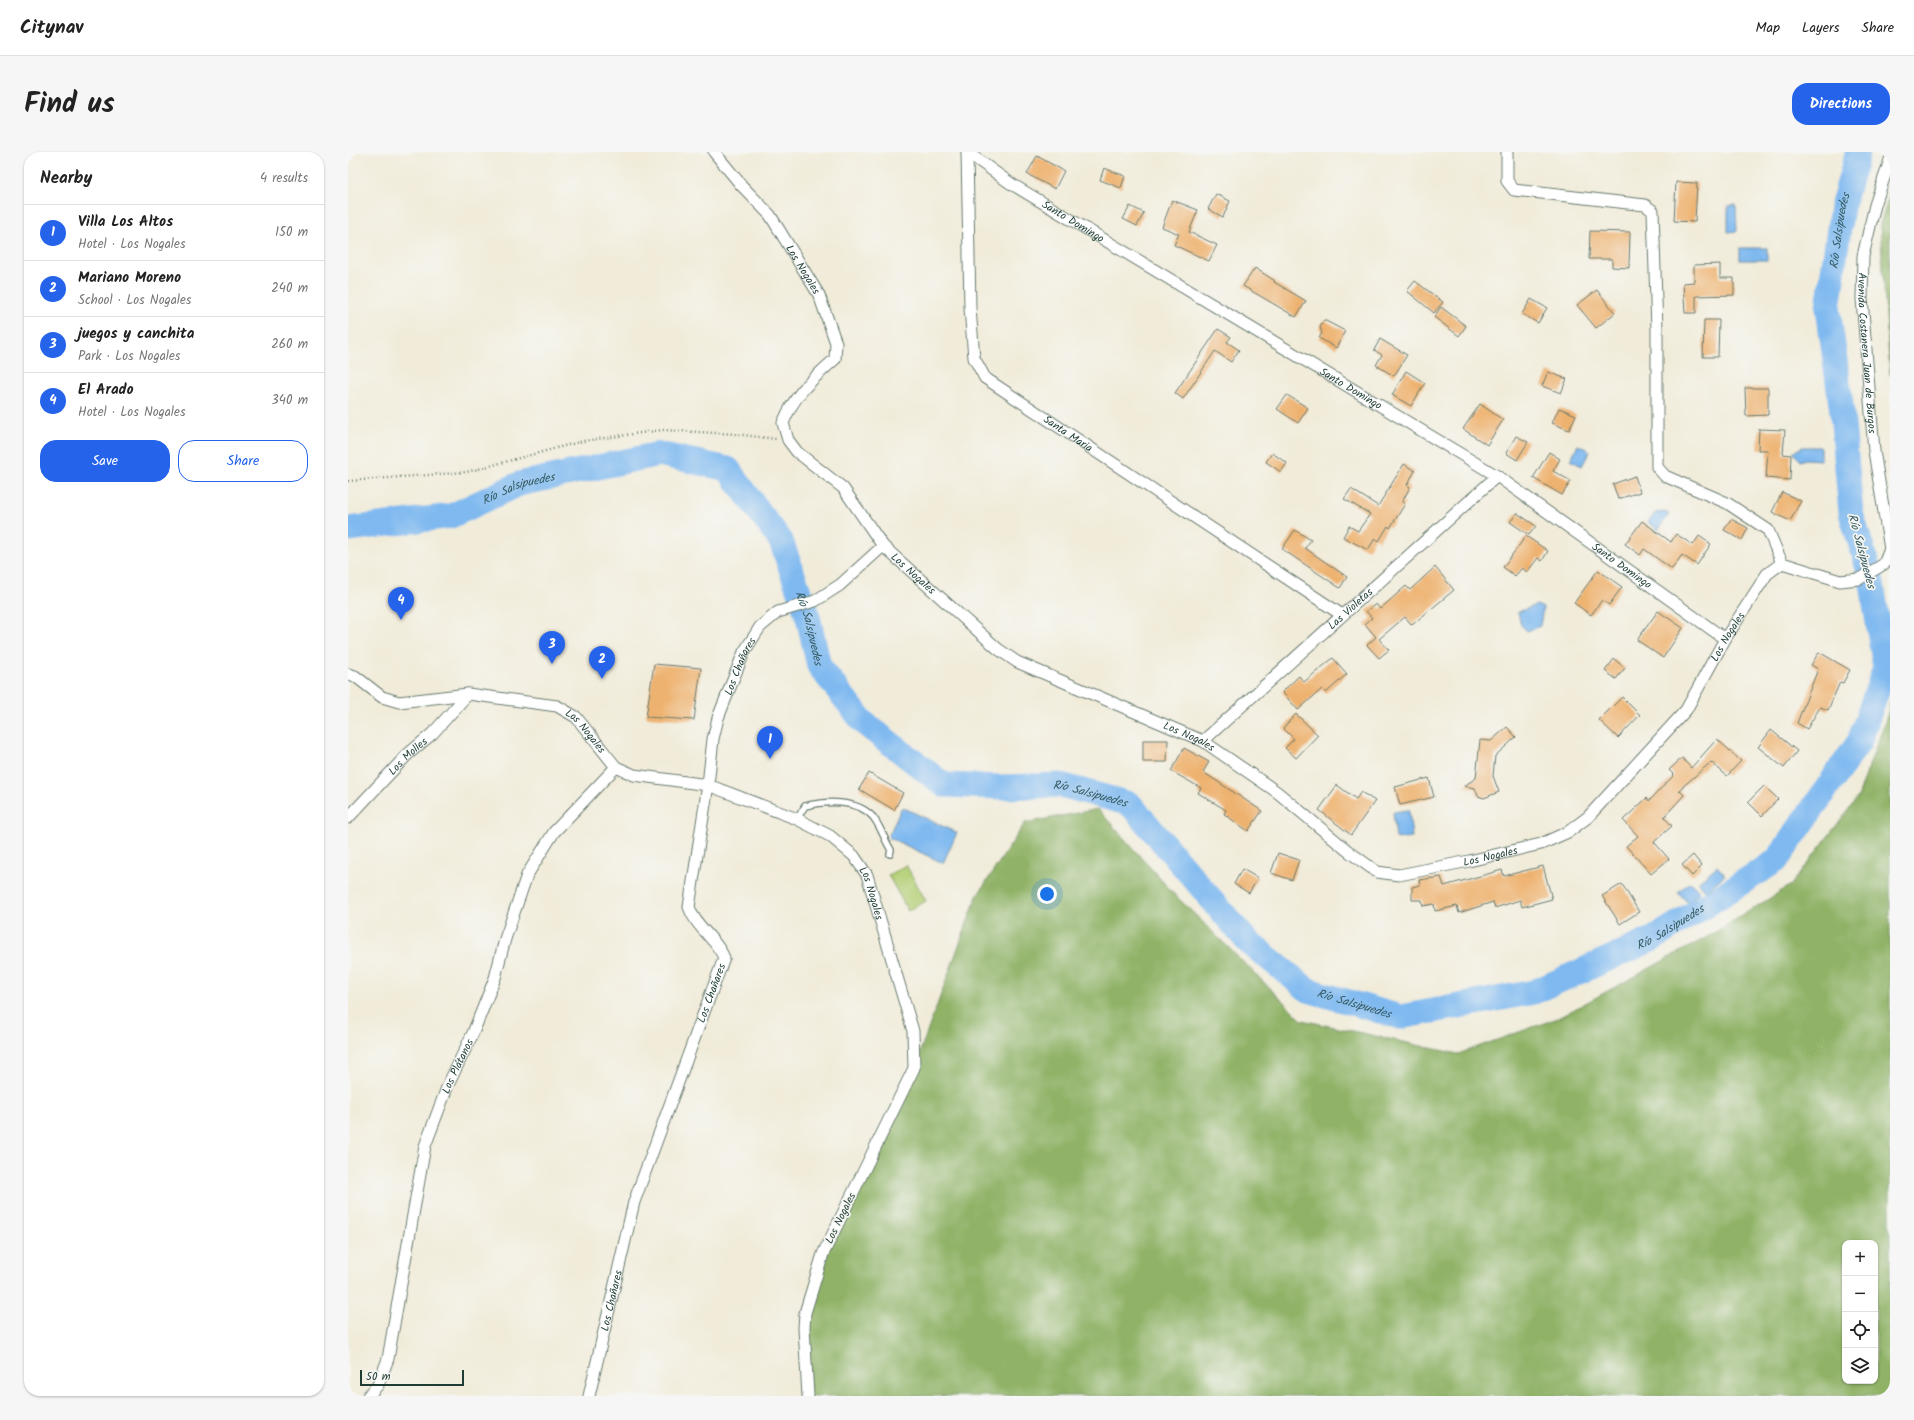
<!DOCTYPE html>
<meta charset="utf-8">
<style>
body{margin:0;font-family:Kalam,sans-serif;background:#f6f6f6;color:#222}
.controls{position:absolute;right:12px;bottom:12px;display:grid;overflow:hidden;border-radius:8px;box-shadow:0 1px 3px #0004}
.controls button{width:36px;height:36px;display:grid;place-items:center;padding:0;border:0;border-bottom:1px solid #e0e0e0;background:#fff;color:#222;font:20px sans-serif}
.scale{position:absolute;left:12px;bottom:10px;width:104px;box-sizing:border-box;padding-left:4px;border:2px solid #1f3d34;border-top:0;font-size:11px;line-height:14px;white-space:nowrap;color:#1f3d34;-webkit-text-stroke:3px #f6f6f2;paint-order:stroke}
.you{position:absolute;left:699px;top:742px;width:14px;height:14px;margin:-10px;border:3px solid #fff;border-radius:50%;background:#1a73e8;box-shadow:0 0 0 6px #1a73e833}
.badge{display:grid;place-items:center;width:26px;height:26px;border-radius:50%;background:#2563eb;color:#fff;font-size:13px;font-weight:700}
.pin{position:absolute;translate:-50% -33px;filter:drop-shadow(0 1px 2px #0008)}
.pin::after{content:'';position:absolute;top:21px;width:14px;height:12px;background:inherit;clip-path:polygon(0 0,100% 0,50% 100%)}
.list{margin:0;padding:0;list-style:none}
h2{display:flex;justify-content:space-between;align-items:center;height:52px;margin:0;padding:0 16px;font-size:17px}
h2 small{font-size:13px;font-weight:400;color:#767676}
.list li{display:grid;grid-template-columns:26px 1fr auto;gap:12px;align-items:center;box-sizing:border-box;height:56px;padding:0 16px;border-top:1px solid #e0e0e0}
.list b{display:block;font-size:15px;white-space:nowrap}
.list p{margin:0;font-size:13px;white-space:nowrap;color:#767676}
.list em{font-size:13px;font-style:normal;color:#767676}
.actions{display:flex;gap:8px;padding:12px 16px}
.actions a{flex:1;padding:9px 0;border:1px solid #2563eb;border-radius:16px;text-align:center;font-size:14px;color:#2563eb}
.actions .main{background:#2563eb;color:#fff}
.icon{flex:none;width:22px;height:22px;fill:none;stroke:currentColor;stroke-width:2;stroke-linecap:round;stroke-linejoin:round}
.map{position:relative;flex:none;width:1542px;height:1244px;overflow:hidden;border-radius:16px}
header{display:flex;align-items:center;gap:24px;box-sizing:border-box;height:56px;padding:0 20px;background:#fff;border-bottom:1px solid #e0e0e0}
header strong{font-size:19px}
nav{display:flex;gap:22px;margin-inline-start:auto;font-size:14px}
.intro{display:flex;align-items:center;justify-content:space-between;box-sizing:border-box;height:96px;padding:0 24px}
h1{margin:0;font-size:28px}
.button{padding:10px 18px;border-radius:16px;background:#2563eb;color:#fff;font-size:14px;font-weight:700}
main{display:flex;gap:24px;padding:0 24px}
aside{flex:1;background:#fff;border-radius:16px;box-shadow:0 1px 3px #0004}
.map>svg:first-child{display:block}
.green{fill:#b4cf75;stroke:#6a8654}
.forest{fill:#8fb266;stroke:#57784d;fill-rule:evenodd}
.water{fill:#7fb9f0;stroke:#4f7b92}
.lines{fill:none;stroke-linecap:round;stroke-linejoin:round}
.river{stroke:#7fb9f0;stroke-width:25}
.building{fill:#eeb270}
.service-casing{stroke:#687a6e;stroke-width:8}
.minor-casing{stroke:#687a6e;stroke-width:13}
.path{stroke:#687a6e;stroke-width:2.5;stroke-dasharray:1 3;stroke-linecap:butt}
.service{stroke:#fff;stroke-width:5.5}
.minor{stroke:#fff;stroke-width:11}
.labels{text-anchor:middle;stroke-width:3.5;stroke-linejoin:round;paint-order:stroke}
.street-label{font-size:11px;fill:#1f3d34;stroke:#f6f6f2}
.water-label{font-size:12px;font-style:italic;fill:#375c63;stroke:#f6f6f2}
</style>
<header>
<strong>Citynav</strong>
<nav><a>Map</a><a>Layers</a><a>Share</a></nav>
</header>
<div class="intro"><h1>Find us</h1><a class="button">Directions</a></div>
<main>
<aside>
<h2>Nearby<small>4 results</small></h2>
<ul class="list">
<li><span class="badge">1</span><div><b>Villa Los Altos</b><p>Hotel · Los Nogales</p></div><em>150 m</em></li>
<li><span class="badge">2</span><div><b>Mariano Moreno</b><p>School · Los Nogales</p></div><em>240 m</em></li>
<li><span class="badge">3</span><div><b>juegos y canchita</b><p>Park · Los Nogales</p></div><em>260 m</em></li>
<li><span class="badge">4</span><div><b>El Arado</b><p>Hotel · Los Nogales</p></div><em>340 m</em></li>
</ul>
<div class="actions"><a class="main">Save</a><a>Share</a></div>
</aside>
<div class="map">
<svg width="1542" height="1244" viewBox="0 0 1542 1244">
<rect width="100%" height="100%" fill="#f6f6f2"/>
<filter id="ink" filterUnits="userSpaceOnUse"><feTurbulence type="fractalNoise" baseFrequency=".025" numOctaves="2"/><feDisplacementMap in="SourceGraphic" scale="8" xChannelSelector="R" yChannelSelector="G"/><feConvolveMatrix kernelMatrix="1 2 1 2 8 2 1 2 1" color-interpolation-filters="sRGB"/></filter>
<filter id="wash" filterUnits="userSpaceOnUse"><feTurbulence type="fractalNoise" baseFrequency=".012" numOctaves="4" result="noise"/><feDisplacementMap in="SourceGraphic" scale="16" xChannelSelector="R" yChannelSelector="G"/><feGaussianBlur stdDeviation="0.9" result="paint"/><feColorMatrix in="noise" values="0 0 0 0 0 0 0 0 0 0 0 0 0 0 0 0 0 1.4 0 .05"/><feComposite in="paint" operator="in"/></filter>
<g filter="url(#wash)">
<rect width="100%" height="100%" fill="#f1ecda"/>
<polygon class="green" points="558,713 578,749 560,759 540,723"/>
<g class="forest">
<polygon points="1542,40 1542,223 1532,73"/>
<path d="M1542 550V1244H460L456 1176 475 1102 566 916 629 744 677 671 750 657 824 740 954 868 1110 902 1210 866 1361 784 1443 733 1510 645 1540 561ZM1497 1091H1527V1229H1497Z"/>
</g>
<g class="water">
<polygon points="1388,53 1389,79 1380,80 1380,54"/>
<rect x="1392" y="96" width="27" height="12"/>
<polygon points="1230,293 1242,299 1234,314 1222,308"/>
<polygon points="1455,295 1473,295 1473,308 1457,307 1452,309 1445,300"/>
<polygon points="1316,360 1321,362 1310,378 1300,370 1307,361"/>
<polygon points="1189,453 1195,456 1192,474 1179,479 1173,473 1170,460"/>
<polygon points="554,655 609,681 595,711 540,685"/>
<polygon points="1061,658 1064,685 1048,687 1045,660"/>
<polygon points="1369,714 1377,723 1358,739 1350,730"/>
<polygon points="1342,730 1352,740 1340,751 1330,740"/>
</g>
<g class="lines">
<path class="river" id="s1" d="M0 377 103 364 171 332 311 302 380 317 433 389 460 465 471 514 516 571 596 633 654 635 713 633 782 652 899 789 960 838 1052 865 1186 840 1305 787 1428 709 1511 590 1537 516 1523 426 1503 361 1494 260 1480 156 1494 55 1510 0"/>
</g>
<g id="blocks">
<g class="building">
<polygon points="689,4 716,19 707,37 679,22"/>
<polygon points="756,16 777,24 773,36 752,28"/>
<polygon points="1328,30 1349,31 1347,70 1326,69"/>
<polygon points="868,42 882,49 875,65 860,57"/>
<polygon points="824,48 850,58 841,80 869,93 861,109 826,93 831,82 814,75"/>
<polygon points="782,54 796,61 789,74 775,67"/>
<polygon points="1242,79 1282,80 1281,116 1264,115 1264,107 1241,107"/>
<polygon points="1372,112 1372,126 1386,126 1386,143 1348,144 1348,161 1337,161 1335,131 1346,130 1346,113"/>
<polygon points="907,116 927,129 926,130 958,149 948,165 895,134"/>
<polygon points="1067,129 1095,150 1086,161 1059,139"/>
<polygon points="1249,138 1267,161 1248,176 1229,153"/>
<polygon points="1183,147 1199,156 1190,171 1174,162"/>
<polygon points="1093,155 1118,174 1111,184 1086,165"/>
<polygon points="976,168 997,179 988,196 971,186 974,181 972,175"/>
<polygon points="1356,168 1371,168 1370,205 1355,205"/>
<polygon points="870,177 883,185 879,190 891,198 883,210 867,199 835,247 827,241"/>
<polygon points="1032,187 1059,203 1046,224 1028,213 1034,203 1026,198"/>
<polygon points="1058,219 1077,231 1063,254 1044,243"/>
<polygon points="1200,220 1219,227 1213,241 1194,234"/>
<polygon points="1397,236 1420,236 1420,263 1398,264"/>
<polygon points="939,243 960,256 950,271 929,257"/>
<polygon points="1132,252 1155,268 1139,293 1115,277"/>
<polygon points="1211,256 1228,263 1221,278 1204,271"/>
<polygon points="1411,277 1437,278 1435,302 1443,303 1442,328 1418,326 1420,298 1410,298"/>
<polygon points="1168,284 1180,290 1169,308 1158,301"/>
<polygon points="1201,300 1212,307 1205,319 1223,329 1214,343 1185,326"/>
<polygon points="924,301 939,311 933,320 918,310"/>
<polygon points="1056,312 1067,319 1059,333 1062,335 1054,350 1057,352 1042,376 1040,374 1031,389 1027,386 1020,398 995,385 1001,374 1010,379 1022,362 996,347 1003,337 1030,354"/>
<polygon points="1287,324 1292,340 1270,347 1265,332"/>
<polygon points="1434,340 1453,349 1442,369 1424,360"/>
<polygon points="1169,361 1188,374 1181,383 1162,370"/>
<polygon points="1383,367 1400,376 1394,388 1376,378"/>
<polygon points="1294,369 1323,390 1328,382 1345,393 1351,384 1363,392 1349,413 1334,403 1324,417 1296,397 1292,403 1277,392"/>
<polygon points="947,378 963,388 957,396 999,425 992,436 934,397"/>
<polygon points="1178,384 1200,399 1194,409 1190,406 1179,420 1174,416 1167,424 1155,415"/>
<polygon points="1087,415 1106,438 1064,473 1057,465 1031,487 1041,498 1031,506 1019,493 1028,485 1017,472 1024,466 1018,459 1028,452 1032,457 1058,434 1062,438"/>
<polygon points="1250,418 1274,435 1261,453 1254,448 1243,463 1226,451"/>
<polygon points="1310,459 1335,476 1315,506 1289,488"/>
<polygon points="1471,500 1502,518 1495,531 1492,530 1480,558 1472,555 1459,577 1449,571 1470,517 1463,513"/>
<polygon points="985,506 999,522 978,541 974,537 950,558 934,540 951,524 956,530"/>
<polygon points="1266,507 1277,516 1268,527 1257,519"/>
<polygon points="306,512 353,516 346,568 298,565"/>
<polygon points="1274,545 1292,563 1270,586 1251,568"/>
<polygon points="948,562 970,583 948,606 937,596 946,587 935,576"/>
<polygon points="1159,575 1168,585 1147,604 1145,624 1151,640 1136,646 1130,644 1127,636 1116,634 1128,626 1132,588 1143,589"/>
<polygon points="1423,578 1449,599 1436,616 1410,595"/>
<polygon points="1369,587 1393,609 1379,624 1363,610 1331,638 1336,643 1316,665 1324,674 1306,690 1321,707 1303,722 1278,694 1290,684 1275,668 1299,646 1301,649 1326,623 1321,618 1334,606 1343,616"/>
<polygon points="795,588 820,588 819,610 795,610"/>
<polygon points="836,596 861,610 855,620 914,659 900,679 876,662 878,658 850,641 853,636 823,619"/>
<polygon points="521,621 555,641 546,658 511,637"/>
<polygon points="1081,626 1086,645 1052,653 1047,635"/>
<polygon points="989,633 1008,647 1013,640 1027,649 1003,683 971,658"/>
<polygon points="1416,634 1430,647 1414,664 1400,650"/>
<polygon points="930,701 951,708 944,728 923,721"/>
<polygon points="1345,703 1354,714 1344,724 1334,713"/>
<polygon points="1195,714 1204,747 1174,755 1172,748 1147,756 1145,750 1111,761 1109,754 1087,759 1086,752 1075,754 1074,748 1064,748 1064,735 1072,733 1071,728 1093,725 1096,734 1154,718 1156,724"/>
<polygon points="894,717 910,726 901,741 886,732"/>
<polygon points="1274,732 1291,760 1272,772 1254,744"/>
</g>
</g>
</g>
<g filter="url(#ink)">
<use href="#blocks" fill-opacity="0" stroke="#687a6e" stroke-width="1"/>
<g class="lines">
<defs>
<path id="service" d="M449 667 457 654C477 649 509 647 525 665 533 675 536 687 543 698L542 702"/>
<g id="minor">
<path id="s2" d="M366 0 394 34 422 63 471 143 488 191 487 207C463 229 448 240 435 271L440 288 449 300 495 336 535 394 650 497 669 510 855 589 929 640 1000 699 1029 720 1051 723 1121 709 1193 692 1220 680 1240 665 1338 558 1377 487 1419 422 1434 411"/>
<path id="s3" d="M619 0 662 31 1149 324 1377 487"/>
<path id="s4" d="M619 0 622 156 626 206 637 226 994 463"/>
<polyline points="1159,0 1159,29 1166,38 1297,53 1305,59 1309,178 1309,315 1317,324 1379,351 1420,378 1434,411"/>
<path id="s5" d="M1542 8 1527 53 1515 104 1514 147 1526 299 1542 397"/>
<polyline points="1434,411 1492,429 1511,427 1536,412 1542,397"/>
<path id="s6" d="M0 522 7 524 34 545 51 550 120 542 209 554 228 565 268 615 286 623 360 633 449 667 482 684 506 704 519 723 565 879 566 916 475 1102 457 1161 456 1176 460 1244"/>
<path id="s7" d="M855 589 1149 324"/>
<path id="s8" d="M0 666 59 603 85 581 120 542"/>
<path id="s9" d="M20 1244 30 1233 40 1207 77 994 100 933 125 881 147 826 157 787 179 723 206 680 268 615"/>
<path id="s10" d="M241 1244 286 1050 376 806C369 787 348 776 341 755L360 633 365 587 370 566 396 500 412 475 430 460 467 449 492 433 535 394"/>
</g>
</defs>
<use href="#service" class="service-casing"/>
<use href="#minor" class="minor-casing"/>
<polyline class="path" points="0,329 119,320 235,289 314,278 387,282 428,287"/>
<use href="#service" class="service"/>
<use href="#minor" class="minor"/>
</g>
</g>
<g class="labels">
<g class="street-label">
<text dy="4" stroke="none"><textPath href="#s3" startOffset="127">Santo Domingo</textPath></text>
<text dy="4" stroke="none"><textPath href="#s2" startOffset="148">Los Nogales</textPath></text>
<text dy="4" stroke="none"><textPath href="#s5" startOffset="197">Avenida Costanera Juan de Burgos</textPath></text>
<text dy="4" stroke="none"><textPath href="#s3" startOffset="451">Santo Domingo</textPath></text>
<text dy="4" stroke="none"><textPath href="#s4" startOffset="329">Santa Maria</textPath></text>
<text dy="4" stroke="none"><textPath href="#s3" startOffset="775">Santo Domingo</textPath></text>
<text dy="4" stroke="none"><textPath href="#s2" startOffset="531">Los Nogales</textPath></text>
<text dy="4" stroke="none"><textPath href="#s7" startOffset="198">Las Violetas</textPath></text>
<text dy="4" stroke="none"><textPath href="#s2" startOffset="1539">Los Nogales</textPath></text>
<text dy="4" stroke="none"><textPath href="#s10" startOffset="769">Los Chañares</textPath></text>
<text dy="4" stroke="none"><textPath href="#s6" startOffset="257">Los Nogales</textPath></text>
<text dy="4" stroke="none"><textPath href="#s2" startOffset="855">Los Nogales</textPath></text>
<text dy="4" stroke="none"><textPath href="#s8" startOffset="86">Los Molles</textPath></text>
<text dy="4" stroke="none"><textPath href="#s2" startOffset="1203">Los Nogales</textPath></text>
<text dy="4" stroke="none"><textPath href="#s6" startOffset="604">Los Nogales</textPath></text>
<text dy="4" stroke="none"><textPath href="#s10" startOffset="422">Los Chañares</textPath></text>
<text dy="4" stroke="none"><textPath href="#s9" startOffset="345">Los Plátanos</textPath></text>
<text transform="translate(492 1066) rotate(-64)" y="4">Los Nogales</text>
<text dy="4" stroke="none"><textPath href="#s10" startOffset="98">Los Chañares</textPath></text>
</g>
<g class="water-label">
<text dy="4" stroke="none"><textPath href="#s1" startOffset="2409">Río Salsipuedes</textPath></text>
<text dy="4" stroke="none"><textPath href="#s1" startOffset="177">Río Salsipuedes</textPath></text>
<text transform="translate(1514 399) rotate(75)" y="4">Río Salsipuedes</text>
<text dy="4" stroke="none"><textPath href="#s1" startOffset="574">Río Salsipuedes</textPath></text>
<text dy="4" stroke="none"><textPath href="#s1" startOffset="934">Río Salsipuedes</textPath></text>
<text dy="4" stroke="none"><textPath href="#s1" startOffset="1617">Río Salsipuedes</textPath></text>
<text dy="4" stroke="none"><textPath href="#s1" startOffset="1282">Río Salsipuedes</textPath></text>
</g>
</g>
</svg>
<div class="controls">
<button>+</button>
<button>−</button>
<button><svg class="icon" aria-label="locate" viewBox="0 0 24 24"><circle cx="12" cy="12" r="6"/><path d="M12 2v4M12 18v4M2 12h4M18 12h4"/></svg></button>
<button><svg class="icon" aria-label="layers" viewBox="0 0 24 24"><path d="M12 4l9 5-9 5-9-5zM3 14l9 5 9-5"/></svg></button>
</div>
<div class="scale">50 m</div>
<div class="you"></div>
<div class="pin badge" style="left:422px;top:607px">1</div>
<div class="pin badge" style="left:254px;top:527px">2</div>
<div class="pin badge" style="left:204px;top:512px">3</div>
<div class="pin badge" style="left:53px;top:468px">4</div>
</div>
</main>
